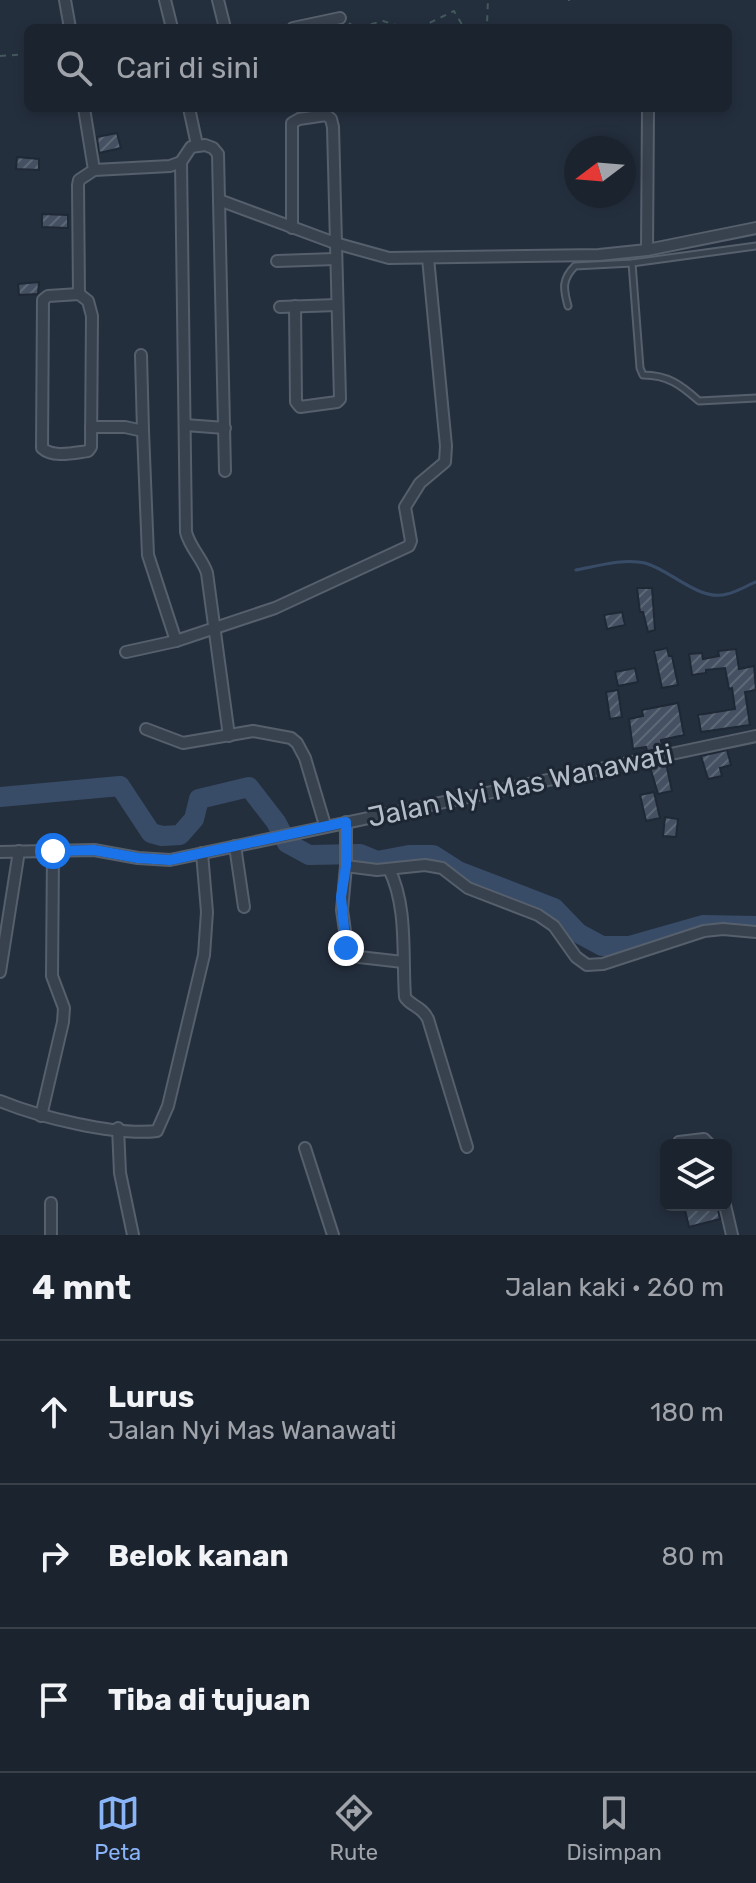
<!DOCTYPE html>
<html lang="id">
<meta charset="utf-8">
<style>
body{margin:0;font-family:Rubik,sans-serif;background:#242b36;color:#f1f3f6}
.controls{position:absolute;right:24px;bottom:24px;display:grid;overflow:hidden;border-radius:12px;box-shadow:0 4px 12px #0003}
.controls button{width:72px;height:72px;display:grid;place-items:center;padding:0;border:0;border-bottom:2px solid #39404a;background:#1b232e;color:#f1f3f6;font:40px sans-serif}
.compass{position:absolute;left:564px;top:136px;width:72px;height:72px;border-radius:50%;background:#1b232e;box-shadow:0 4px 12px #0003;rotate:254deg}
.stop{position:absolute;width:24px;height:24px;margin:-18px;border:6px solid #1a73e8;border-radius:50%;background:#fff}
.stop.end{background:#1a73e8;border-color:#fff;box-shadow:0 2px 8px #0008}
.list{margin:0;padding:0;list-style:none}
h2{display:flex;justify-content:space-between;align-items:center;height:104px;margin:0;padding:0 32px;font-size:34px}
h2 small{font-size:26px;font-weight:400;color:#a0a4aa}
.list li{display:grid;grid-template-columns:52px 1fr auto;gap:24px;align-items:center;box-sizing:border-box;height:144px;padding:0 32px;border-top:2px solid #39404a}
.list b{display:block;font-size:30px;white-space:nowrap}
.list p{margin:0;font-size:26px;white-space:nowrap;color:#a0a4aa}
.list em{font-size:26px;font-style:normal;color:#a0a4aa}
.icon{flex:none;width:44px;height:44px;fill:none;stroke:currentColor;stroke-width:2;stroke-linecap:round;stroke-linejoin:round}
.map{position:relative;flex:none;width:756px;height:1235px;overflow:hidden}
.search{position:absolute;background:#1b232e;box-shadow:0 4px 12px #0003;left:24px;right:24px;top:24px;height:88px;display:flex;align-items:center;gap:20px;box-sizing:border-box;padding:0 28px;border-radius:12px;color:#a0a4aa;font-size:30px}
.sheet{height:536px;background:#1b232e}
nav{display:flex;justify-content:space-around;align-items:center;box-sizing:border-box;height:112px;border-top:2px solid #39404a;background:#1b232e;font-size:22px;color:#a0a4aa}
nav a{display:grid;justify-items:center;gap:4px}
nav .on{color:#8ab4f8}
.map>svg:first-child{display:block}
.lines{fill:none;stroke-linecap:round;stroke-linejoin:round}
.stream{stroke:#394c67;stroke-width:3}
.river{stroke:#394c67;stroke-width:20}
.building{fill:url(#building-hatch);stroke:#1f2835;stroke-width:2}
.lane-casing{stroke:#565f6c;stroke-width:9}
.street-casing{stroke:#565f6c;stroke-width:14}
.path{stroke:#44595c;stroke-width:2;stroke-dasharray:6 6;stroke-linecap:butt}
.lane{stroke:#38414e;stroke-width:5}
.street{stroke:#38414e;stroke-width:10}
.route{stroke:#1a73e8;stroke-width:10}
.labels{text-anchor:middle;stroke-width:6;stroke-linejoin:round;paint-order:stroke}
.street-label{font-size:28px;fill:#b4bcc9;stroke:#1d2633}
</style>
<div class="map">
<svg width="756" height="1235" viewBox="0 0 756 1235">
<defs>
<pattern id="building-hatch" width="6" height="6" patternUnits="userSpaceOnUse" patternTransform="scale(2)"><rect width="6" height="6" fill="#455162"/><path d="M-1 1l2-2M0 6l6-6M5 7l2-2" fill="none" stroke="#5d6877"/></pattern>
</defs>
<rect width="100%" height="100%" fill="#242f3e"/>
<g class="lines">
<path class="stream" d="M576 570C597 566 624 558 645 563 671 570 699 602 727 594 737 592 746 586 756 582"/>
<polyline class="river" points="0,797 120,786 151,833 162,836 180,835 194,819 199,799 249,787 276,822 287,843 309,855 360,854 377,861 409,855 433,855 458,871 554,908 578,933 602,946 629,946 703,925 756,926"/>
</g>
<g class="building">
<polygon points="117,133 121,148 99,153 97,137"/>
<polygon points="17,157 39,159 39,170 16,169"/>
<polygon points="42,214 68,215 68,228 42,227"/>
<polygon points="39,282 38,294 19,295 18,284"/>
<polygon points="637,588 652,588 655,630 648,632 643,612 640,612"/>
<polygon points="622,612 625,625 607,629 604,615"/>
<polygon points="667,648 669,656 672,656 678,685 662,688 654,651"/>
<polygon points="736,649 739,669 754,666 756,690 745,692 750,725 701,732 698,715 735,709 732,688 729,689 725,668 706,670 706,673 692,675 689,654 702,653 703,659 719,656 718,651"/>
<polygon points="635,668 638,682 618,686 615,672"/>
<polygon points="618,690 622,717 610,719 606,692"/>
<polygon points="678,703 684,735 661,740 662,748 647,751 646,747 633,749 629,719 643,716 642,710"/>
<polygon points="727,750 731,765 720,768 722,776 708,779 701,756"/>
<polygon points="666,763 672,791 658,794 650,767"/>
<polygon points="654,792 660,818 646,821 640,795"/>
<polygon points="665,817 678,819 676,837 663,836"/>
<polygon points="690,1205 717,1205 720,1219 689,1227 684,1206"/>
</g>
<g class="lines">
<defs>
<g id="lane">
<path d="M632 263 640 368 643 375C668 375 681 385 699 401L756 398"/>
<path d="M568 306C563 288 562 279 575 266L632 263 756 246"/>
</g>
<g id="street">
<polyline points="65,0 70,28"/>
<polyline points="165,0 172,28"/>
<polyline points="218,0 225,28"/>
<polyline points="293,28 340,18"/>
<polyline points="189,108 197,145"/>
<path d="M181 162 186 532C190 548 202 558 207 573L229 736"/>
<polyline points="94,170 170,166 181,162 191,147 205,145 213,148 218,154 225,471"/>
<polyline points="219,200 335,243 389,258 599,255 647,250 756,228"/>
<polyline points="292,228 292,123 299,119 326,115 331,119 333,127 340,399 337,402 300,407 296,402 295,306"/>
<polyline points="647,250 648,108"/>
<polyline points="277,261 335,259"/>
<path d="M79 294 88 301 92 316 91 447 88 451C73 453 53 458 42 448L43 300 48 296Z"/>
<polyline points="79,294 78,185 79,180 94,170 84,108"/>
<polyline points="280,307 337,305"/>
<polyline points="141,355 143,431"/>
<polyline points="185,425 225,428"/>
<polyline points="91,427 125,427 143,431 148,555 176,641"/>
<polyline points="126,652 176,641 275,608 409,546 411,541 405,507 420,483 445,462 446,446 428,258"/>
<polyline points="146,729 183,743 253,731 291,738 297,743 305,758 325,825"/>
<polyline points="346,822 346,866 377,870 425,865 442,868 468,888 538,915 554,926 576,957 587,965 603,964 704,931 723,929 756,932"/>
<polyline points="235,846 244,907"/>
<polyline points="0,852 94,850 138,858 170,860 756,736"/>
<polyline points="346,866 342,910 348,952 359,957 403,962"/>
<path d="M389 869C408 907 402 955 405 997 410 1006 422 1006 428 1019L467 1147"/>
<polyline points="0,972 19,851"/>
<path d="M0 1101C39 1117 115 1136 157 1131L168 1106 204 955 207 912 202 853"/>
<polyline points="41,1116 63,1022 64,1008 52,976 53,851"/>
<polyline points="118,1128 120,1173 133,1235"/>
<polyline points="679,1142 704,1139 710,1145"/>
<polyline points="305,1148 333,1235"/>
<polyline points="51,1203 51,1235"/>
<polyline points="725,1205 732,1235"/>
</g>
</defs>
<use href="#lane" class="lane-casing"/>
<use href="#street" class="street-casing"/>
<g class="path">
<polyline points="568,0 570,0"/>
<polyline points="349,23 356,28 383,21 405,28"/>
<polyline points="419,28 454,11 464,28"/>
<polyline points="478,28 487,23 488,0"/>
<polyline points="0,56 28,54"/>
</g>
<use href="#lane" class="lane"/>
<use href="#street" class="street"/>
</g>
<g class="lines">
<polyline class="route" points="53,851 94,850 138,858 170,860 346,822 346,866 341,897 346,948"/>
</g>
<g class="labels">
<g class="street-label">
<text transform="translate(520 785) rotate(-12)" y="10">Jalan Nyi Mas Wanawati</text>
</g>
</g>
</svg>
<div class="controls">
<button><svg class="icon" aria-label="layers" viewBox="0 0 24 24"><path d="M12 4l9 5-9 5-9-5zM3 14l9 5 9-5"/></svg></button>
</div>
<svg class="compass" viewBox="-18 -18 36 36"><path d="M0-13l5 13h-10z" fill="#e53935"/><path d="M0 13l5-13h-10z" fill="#a0a4aa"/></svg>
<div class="stop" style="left:53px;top:851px"></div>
<div class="stop end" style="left:346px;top:948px"></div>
<div class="search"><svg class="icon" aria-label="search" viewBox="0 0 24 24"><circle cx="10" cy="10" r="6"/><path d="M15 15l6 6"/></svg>Cari di sini</div>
</div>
<section class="sheet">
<h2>4 mnt<small>Jalan kaki · 260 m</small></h2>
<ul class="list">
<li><svg class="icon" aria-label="ahead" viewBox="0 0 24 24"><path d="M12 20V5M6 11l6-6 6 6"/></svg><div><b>Lurus</b><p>Jalan Nyi Mas Wanawati</p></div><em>180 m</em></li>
<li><svg class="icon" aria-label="right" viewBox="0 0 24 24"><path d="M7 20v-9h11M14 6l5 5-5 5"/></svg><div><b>Belok kanan</b></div><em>80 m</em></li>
<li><svg class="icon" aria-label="arrive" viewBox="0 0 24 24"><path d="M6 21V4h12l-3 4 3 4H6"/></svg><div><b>Tiba di tujuan</b></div></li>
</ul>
</section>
<nav>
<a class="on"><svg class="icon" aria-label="map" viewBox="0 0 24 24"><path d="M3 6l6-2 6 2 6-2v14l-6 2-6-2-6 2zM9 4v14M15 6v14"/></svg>Peta</a>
<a><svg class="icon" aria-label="directions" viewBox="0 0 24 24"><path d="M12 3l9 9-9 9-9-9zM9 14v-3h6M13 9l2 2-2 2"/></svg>Rute</a>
<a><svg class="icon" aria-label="saved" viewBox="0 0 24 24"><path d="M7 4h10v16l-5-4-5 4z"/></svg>Disimpan</a>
</nav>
